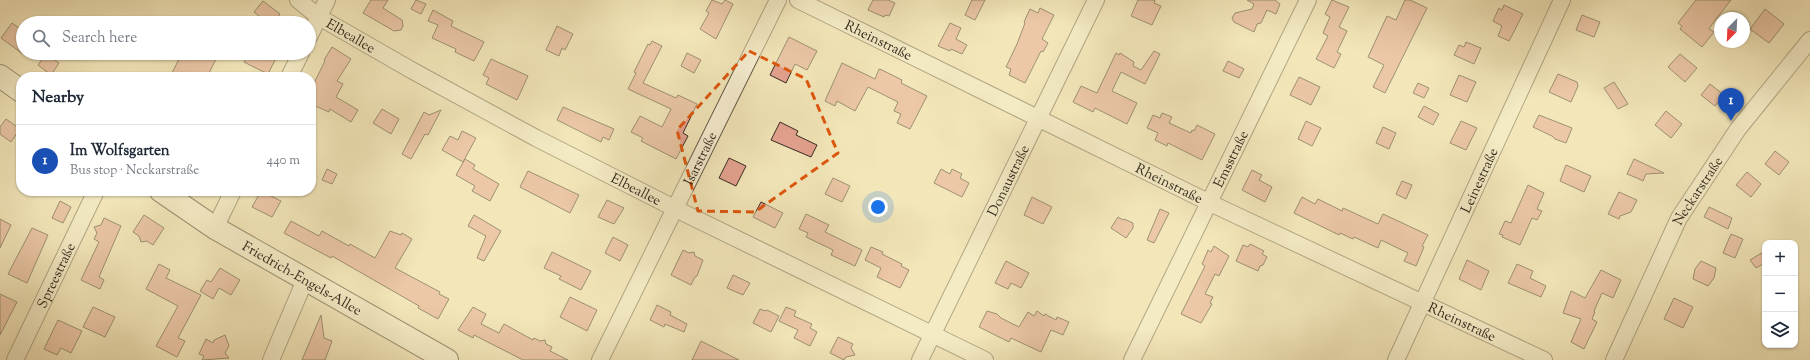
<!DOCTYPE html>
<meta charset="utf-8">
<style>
body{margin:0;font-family:"Sorts Mill Goudy",serif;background:#f6f6f7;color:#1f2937}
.controls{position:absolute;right:12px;bottom:12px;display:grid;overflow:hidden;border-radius:8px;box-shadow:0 1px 3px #0004}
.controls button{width:36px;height:36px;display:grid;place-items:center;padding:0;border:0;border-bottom:1px solid #e0e1e3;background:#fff;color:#1f2937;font:20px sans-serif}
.compass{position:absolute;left:1714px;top:12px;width:36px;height:36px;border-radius:50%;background:#fff;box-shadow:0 1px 3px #0004;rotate:204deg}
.you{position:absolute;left:878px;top:207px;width:14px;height:14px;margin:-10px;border:3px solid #fff;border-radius:50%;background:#1a73e8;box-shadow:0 0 0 6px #1a73e833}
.badge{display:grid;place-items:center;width:26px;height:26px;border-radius:50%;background:#ea580c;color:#fff;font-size:13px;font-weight:700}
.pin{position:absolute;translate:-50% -33px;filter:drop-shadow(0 1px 2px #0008)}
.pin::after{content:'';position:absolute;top:21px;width:14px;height:12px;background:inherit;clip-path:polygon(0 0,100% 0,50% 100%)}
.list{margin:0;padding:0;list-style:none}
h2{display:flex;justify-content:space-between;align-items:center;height:52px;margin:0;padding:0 16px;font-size:17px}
h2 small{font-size:13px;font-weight:400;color:#747a83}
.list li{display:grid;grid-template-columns:26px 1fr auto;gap:12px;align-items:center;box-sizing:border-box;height:72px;padding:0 16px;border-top:1px solid #e0e1e3}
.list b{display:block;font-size:15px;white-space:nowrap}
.list p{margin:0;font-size:13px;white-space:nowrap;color:#747a83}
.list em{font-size:13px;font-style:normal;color:#747a83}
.icon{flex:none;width:22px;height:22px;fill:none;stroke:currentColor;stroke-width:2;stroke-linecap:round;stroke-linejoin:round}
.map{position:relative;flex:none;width:1810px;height:360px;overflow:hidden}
.search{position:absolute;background:#fff;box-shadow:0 1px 3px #0004;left:16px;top:16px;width:300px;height:44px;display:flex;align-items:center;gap:10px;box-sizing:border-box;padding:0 14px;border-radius:22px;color:#747a83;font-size:15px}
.panel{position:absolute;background:#fff;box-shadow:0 1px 3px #0004;left:16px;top:72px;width:300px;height:124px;border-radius:16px}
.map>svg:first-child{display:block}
.building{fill:#e5a391;stroke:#352a1f}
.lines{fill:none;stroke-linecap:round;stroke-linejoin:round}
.street-casing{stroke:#645946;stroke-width:18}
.secondary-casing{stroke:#352a1f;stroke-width:24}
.street{stroke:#f7efd2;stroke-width:16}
.secondary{stroke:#f7efd2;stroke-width:22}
.marked{fill:none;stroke:#df570d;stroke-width:3;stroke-dasharray:8 5;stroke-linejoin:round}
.labels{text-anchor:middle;stroke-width:3;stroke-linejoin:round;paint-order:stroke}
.street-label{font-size:14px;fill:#352a1f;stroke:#f7efd2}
</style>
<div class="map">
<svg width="1810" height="360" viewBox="0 0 1810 360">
<rect width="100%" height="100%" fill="#f3e7ba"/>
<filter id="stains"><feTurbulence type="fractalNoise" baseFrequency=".005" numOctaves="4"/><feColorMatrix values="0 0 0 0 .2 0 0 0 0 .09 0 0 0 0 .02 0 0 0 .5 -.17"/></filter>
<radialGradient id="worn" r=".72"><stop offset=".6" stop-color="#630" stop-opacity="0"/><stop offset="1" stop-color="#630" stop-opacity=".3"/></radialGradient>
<g class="building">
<polygon points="371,0 388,0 383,8 402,20 403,26 401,30 394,31 363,13"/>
<polygon points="416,0 426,4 421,14 411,9"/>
<polygon points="712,0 722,4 725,0 733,4 716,39 700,29 709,13 706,11"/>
<polygon points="873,0 888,0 895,3 889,16 885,15 884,17 868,10"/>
<polygon points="972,0 985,0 975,20 965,15"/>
<polygon points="1138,0 1155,0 1154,3 1161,6 1152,25 1131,16"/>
<polygon points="1247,0 1275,0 1280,4 1276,14 1267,10 1261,23 1257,24 1254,32 1234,22 1232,18 1235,13 1252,9 1254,4"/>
<polygon points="1332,0 1349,7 1339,27 1347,31 1337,52 1341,54 1334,68 1316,59 1328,36 1323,33 1330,17 1325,14"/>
<polygon points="1405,0 1410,0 1427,8 1385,93 1373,87 1384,65 1368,57 1387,16 1396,20"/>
<polygon points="1696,0 1731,0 1713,23 1709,29 1714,32 1702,47 1680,29 1682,26 1678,23"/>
<polygon points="263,1 280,14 274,23 254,23 259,16 254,12"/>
<polygon points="1504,5 1523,14 1509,41 1498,36 1502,26 1493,21 1499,8 1502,10"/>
<polygon points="1040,8 1054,15 1042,39 1048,43 1043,52 1041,51 1025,83 1009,75 1011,69 1006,67 1017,44 1025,23 1024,22 1030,9 1038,13"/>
<polygon points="1765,9 1784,24 1769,43 1750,29"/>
<polygon points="433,10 453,21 451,26 484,42 474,61 455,52 456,49 432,38 438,25 428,21"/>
<polygon points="1582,15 1600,22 1594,37 1576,30"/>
<polygon points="12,23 23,31 23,54 1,38"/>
<polygon points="950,23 961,28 956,39 967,45 962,54 951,49 950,51 938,46"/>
<polygon points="557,26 573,34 565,50 562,48 559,56 546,50"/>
<polygon points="789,37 817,51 807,70 795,64 786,83 770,75"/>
<polygon points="652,41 662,46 643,83 676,98 678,95 697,104 683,133 688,136 676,159 641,141 643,138 631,132 640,116 662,127 671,109 628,89 636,73 634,72 648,44 650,45"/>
<polygon points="1466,42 1481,48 1474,64 1454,55 1459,45 1464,47"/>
<polygon points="332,47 351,59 337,81 343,84 336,97 358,110 351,122 330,109 329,112 311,104 311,89 325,61 324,60"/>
<polygon points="1154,51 1160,54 1145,84 1121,72 1112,91 1137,103 1127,124 1095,108 1093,112 1073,102 1081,86 1097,93 1116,53 1119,55 1120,53 1134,62 1133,66 1141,70"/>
<polygon points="182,53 219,53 207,77 170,77"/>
<polygon points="249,53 260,53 275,60 268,74 244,62"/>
<polygon points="687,53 701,60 694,73 681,66"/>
<polygon points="46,54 59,63 51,75 38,65"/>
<polygon points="1680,54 1697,68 1685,82 1668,67"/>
<polygon points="491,59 528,76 517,100 486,84 489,78 483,75"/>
<polygon points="1228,61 1244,69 1239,78 1223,71"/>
<polygon points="842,63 875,79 879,69 882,70 902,80 901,83 927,96 910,129 897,123 901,114 894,111 898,102 868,87 855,111 837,101 835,106 825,101"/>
<polygon points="1558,74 1577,82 1578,86 1571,102 1549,92"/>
<polygon points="1459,75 1476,82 1467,102 1450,95"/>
<polygon points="1299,77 1320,87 1311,105 1290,95"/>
<polygon points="1614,82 1628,104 1618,109 1604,88"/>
<polygon points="1418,83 1429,88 1424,98 1413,93"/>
<polygon points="1710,84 1724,95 1715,106 1701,95"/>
<polygon points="1424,106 1439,114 1433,125 1418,117"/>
<polygon points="563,107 614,129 609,140 603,137 601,142 557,120"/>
<polygon points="382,109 399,119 391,134 373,123"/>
<polygon points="441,110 428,135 425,134 411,159 402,154 424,112 429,115"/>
<polygon points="1666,111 1682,124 1671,138 1655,125"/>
<polygon points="1162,113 1172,117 1169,123 1191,133 1192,130 1194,131 1197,125 1215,134 1202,160 1168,143 1167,146 1155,140 1158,133 1147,128 1153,115 1160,118"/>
<polygon points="1539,115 1572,128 1566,143 1555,139 1552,136 1533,127"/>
<polygon points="6,119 20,129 11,142 0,134 0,127"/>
<polygon points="1306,121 1321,128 1312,146 1298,139"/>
<polygon points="1461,121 1477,128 1466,150 1450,143"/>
<polygon points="780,122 798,131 796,135 817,145 811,157 771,140"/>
<polygon points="1383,127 1396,133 1389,149 1376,143"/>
<polygon points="462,131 476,138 463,162 442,150 450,136 458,140"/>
<polygon points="1775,151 1789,162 1779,175 1765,164"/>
<polygon points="729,158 746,166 736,186 719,178"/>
<polygon points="465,159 475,165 473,169 499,184 490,201 472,191 475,186 456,175"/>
<polygon points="1634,159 1664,173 1646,174 1643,181 1637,178 1627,174"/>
<polygon points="1566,165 1591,176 1584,192 1560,181"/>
<polygon points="327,169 337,174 332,184 322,180"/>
<polygon points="941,169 950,174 952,169 962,174 960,178 969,183 962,197 934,183"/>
<polygon points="1252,170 1262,175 1259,180 1272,187 1265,202 1242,190"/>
<polygon points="528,171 579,195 570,213 520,187"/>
<polygon points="1747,172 1761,184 1751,197 1736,185"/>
<polygon points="833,178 850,186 842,202 825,194"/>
<polygon points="1402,181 1412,185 1406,199 1396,194"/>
<polygon points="1528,185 1544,193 1537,209 1542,211 1537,220 1532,218 1520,245 1502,237 1503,235 1499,234 1505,221 1511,223"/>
<polygon points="261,191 281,201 272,217 252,207"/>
<polygon points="1619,192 1637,200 1631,212 1620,216 1619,219 1608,214"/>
<polygon points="1032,197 1052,207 1043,224 1024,215"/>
<polygon points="1302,197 1315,204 1318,199 1342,211 1343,208 1378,224 1383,214 1428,235 1422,246 1424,247 1416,266 1404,261 1408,253 1381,240 1378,248 1354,237 1353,239 1340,233 1339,235 1294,213"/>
<polygon points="607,200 624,208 614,224 598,217"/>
<polygon points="60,201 71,207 63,223 52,218"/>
<polygon points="761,202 783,213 775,228 753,217"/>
<polygon points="1709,207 1732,218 1728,229 1704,217"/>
<polygon points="1160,209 1169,213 1154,243 1147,240"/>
<polygon points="806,214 829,225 825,232 862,250 855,266 831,255 833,250 806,237 808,233 799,229"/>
<polygon points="144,215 164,228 153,245 147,241 141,242 139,236 133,232"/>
<polygon points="474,215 501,231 484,261 477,258 486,236 468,226"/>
<polygon points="1118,217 1123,220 1124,219 1133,223 1133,228 1126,238 1111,228"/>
<polygon points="104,218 121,226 99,277 104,280 100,289 81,280 99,242 94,239 97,233 94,227 101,225"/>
<polygon points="0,219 11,225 0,248"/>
<polygon points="291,221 319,236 322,231 349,246 350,244 375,258 390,231 401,235 402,233 412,239 395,268 440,292 439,294 449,299 438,319 418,308 419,306 332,256 331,258 284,233"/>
<polygon points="32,228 48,235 27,283 8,274"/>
<polygon points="1731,234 1743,239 1735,258 1723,253"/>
<polygon points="613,237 628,245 620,261 605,253"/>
<polygon points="1250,244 1264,251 1262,254 1267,257 1263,265 1260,266 1258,271 1236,261 1243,245 1248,247"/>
<polygon points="1214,246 1229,256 1219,276 1215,274 1205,294 1213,297 1210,303 1212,304 1201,323 1181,314 1205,266 1202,264 1206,255 1208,250 1211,252"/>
<polygon points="871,247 883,252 882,254 902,264 901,266 909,270 900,288 877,277 881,268 865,260"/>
<polygon points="683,250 689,253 694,252 695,256 703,260 697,276 695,277 691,285 671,275"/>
<polygon points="1765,251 1765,263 1756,268 1750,260"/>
<polygon points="552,252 591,271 581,290 559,279 561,276 544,268"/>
<polygon points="1467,260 1489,271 1481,290 1459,279"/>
<polygon points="1006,261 1029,273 1021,288 1011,283 1008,289 995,283"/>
<polygon points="1701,261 1716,268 1714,278 1708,286 1693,279 1695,269"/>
<polygon points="159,264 170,270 166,278 201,295 178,338 185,341 177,357 156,346 178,306 146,289"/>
<polygon points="1517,264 1533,271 1530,278 1546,286 1541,297 1508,283"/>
<polygon points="220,268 240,280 231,295 219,288 213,299 200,291 207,280 211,282"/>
<polygon points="1601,270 1621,280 1613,298 1602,293 1594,311 1595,312 1592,319 1597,322 1584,349 1571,342 1581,319 1563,313 1571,291 1585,298"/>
<polygon points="733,275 750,283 743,295 727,288"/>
<polygon points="0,294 17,302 0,335"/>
<polygon points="570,297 597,310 587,331 560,317"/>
<polygon points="1674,298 1693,307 1683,328 1664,319"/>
<polygon points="657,305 671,312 670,315 687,324 684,332 665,324 664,327 650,320"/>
<polygon points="93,307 115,317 105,337 83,327"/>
<polygon points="473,307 486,314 481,324 499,333 504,324 533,340 534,338 540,341 545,340 546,344 552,347 550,351 568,360 523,360 474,335 473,338 458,330"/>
<polygon points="786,307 796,311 794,316 812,324 810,328 817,332 810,346 794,338 798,330 779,321"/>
<polygon points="760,309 765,311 767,310 779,316 771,332 753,323"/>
<polygon points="987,311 997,314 1001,318 1019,327 1028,312 1034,316 1037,311 1044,316 1045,314 1056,320 1057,317 1069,322 1063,335 1051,330 1041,352 1011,338 1009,342 979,327"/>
<polygon points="321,315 324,338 332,341 325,360 302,360"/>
<polygon points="58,320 82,331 71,353 61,348 57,355 44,349"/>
<polygon points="225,335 229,346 225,353 229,358 202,360 204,356 199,354 206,339 213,343 214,340"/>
<polygon points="838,337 853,344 851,348 855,355 846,357 844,360 830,353"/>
<polygon points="701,341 739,360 692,360"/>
</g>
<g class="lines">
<defs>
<g id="street">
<path id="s1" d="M298 0 319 17 413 71 536 138 686 214 985 360"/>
<path id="s2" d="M798 0 1208 202 1544 360"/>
<polyline points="309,37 327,0"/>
<polyline points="289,77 301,53"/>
<polyline points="215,228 233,191"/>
<path id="s3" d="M15 360 96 191"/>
<polyline points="271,360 305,280"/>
<path id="s4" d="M600 360 778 0"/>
<path id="s5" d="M920 360 1096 0"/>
<path id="s6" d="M1132 360 1308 0"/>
<path id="s7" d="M1396 360 1562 0"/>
<path id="s8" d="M1614 360 1679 218 1738 129 1810 40"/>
</g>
<g id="secondary">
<polyline points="0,76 21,91"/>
<path id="s9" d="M161 191 215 228 447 360"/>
</g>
</defs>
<use href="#street" class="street-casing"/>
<use href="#secondary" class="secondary-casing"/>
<use href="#street" class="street"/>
<use href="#secondary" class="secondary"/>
</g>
<path d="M0 0H1810V360H0ZM749 51 806 79 838 153 755 212 698 211 677 130Z" fill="#f3e7ba" fill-opacity=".55" fill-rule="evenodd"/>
<path class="marked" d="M749 51 806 79 838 153 755 212 698 211 677 130Z"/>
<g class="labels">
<g class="street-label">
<text dy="5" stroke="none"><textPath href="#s1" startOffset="64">Elbeallee</textPath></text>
<text dy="5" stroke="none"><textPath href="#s2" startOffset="90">Rheinstraße</textPath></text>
<text dy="5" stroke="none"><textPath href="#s4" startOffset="225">Isarstraße</textPath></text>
<text dy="5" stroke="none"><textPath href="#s6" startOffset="224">Emsstraße</textPath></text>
<text dy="5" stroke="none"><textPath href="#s5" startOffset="200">Donaustraße</textPath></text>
<text dy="5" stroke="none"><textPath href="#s7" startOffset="198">Leinestraße</textPath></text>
<text dy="5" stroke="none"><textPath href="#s2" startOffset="414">Rheinstraße</textPath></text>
<text dy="5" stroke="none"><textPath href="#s1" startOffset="388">Elbeallee</textPath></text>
<text dy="5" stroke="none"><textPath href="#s8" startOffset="189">Neckarstraße</textPath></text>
<text dy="5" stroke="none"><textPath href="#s3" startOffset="94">Spreestraße</textPath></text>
<text dy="5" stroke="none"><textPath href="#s9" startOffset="166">Friedrich-Engels-Allee</textPath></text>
<text dy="5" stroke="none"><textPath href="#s2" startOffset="738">Rheinstraße</textPath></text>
</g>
</g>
<rect width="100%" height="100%" filter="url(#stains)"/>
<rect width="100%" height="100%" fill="url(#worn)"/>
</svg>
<div class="controls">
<button>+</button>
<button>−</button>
<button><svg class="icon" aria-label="layers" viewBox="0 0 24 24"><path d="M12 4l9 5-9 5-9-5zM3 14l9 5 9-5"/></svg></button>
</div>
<svg class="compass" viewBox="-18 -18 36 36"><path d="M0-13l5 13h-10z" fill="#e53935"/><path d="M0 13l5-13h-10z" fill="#747a83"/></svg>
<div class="you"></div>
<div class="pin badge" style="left:1731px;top:121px;background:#1a4fb4">1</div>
<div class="search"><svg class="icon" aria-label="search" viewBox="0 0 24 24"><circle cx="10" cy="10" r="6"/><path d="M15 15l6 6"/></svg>Search here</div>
<section class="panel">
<h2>Nearby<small></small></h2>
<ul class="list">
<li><span class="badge" style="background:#1a4fb4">1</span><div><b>Im Wolfsgarten</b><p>Bus stop · Neckarstraße</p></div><em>440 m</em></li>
</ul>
</section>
</div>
